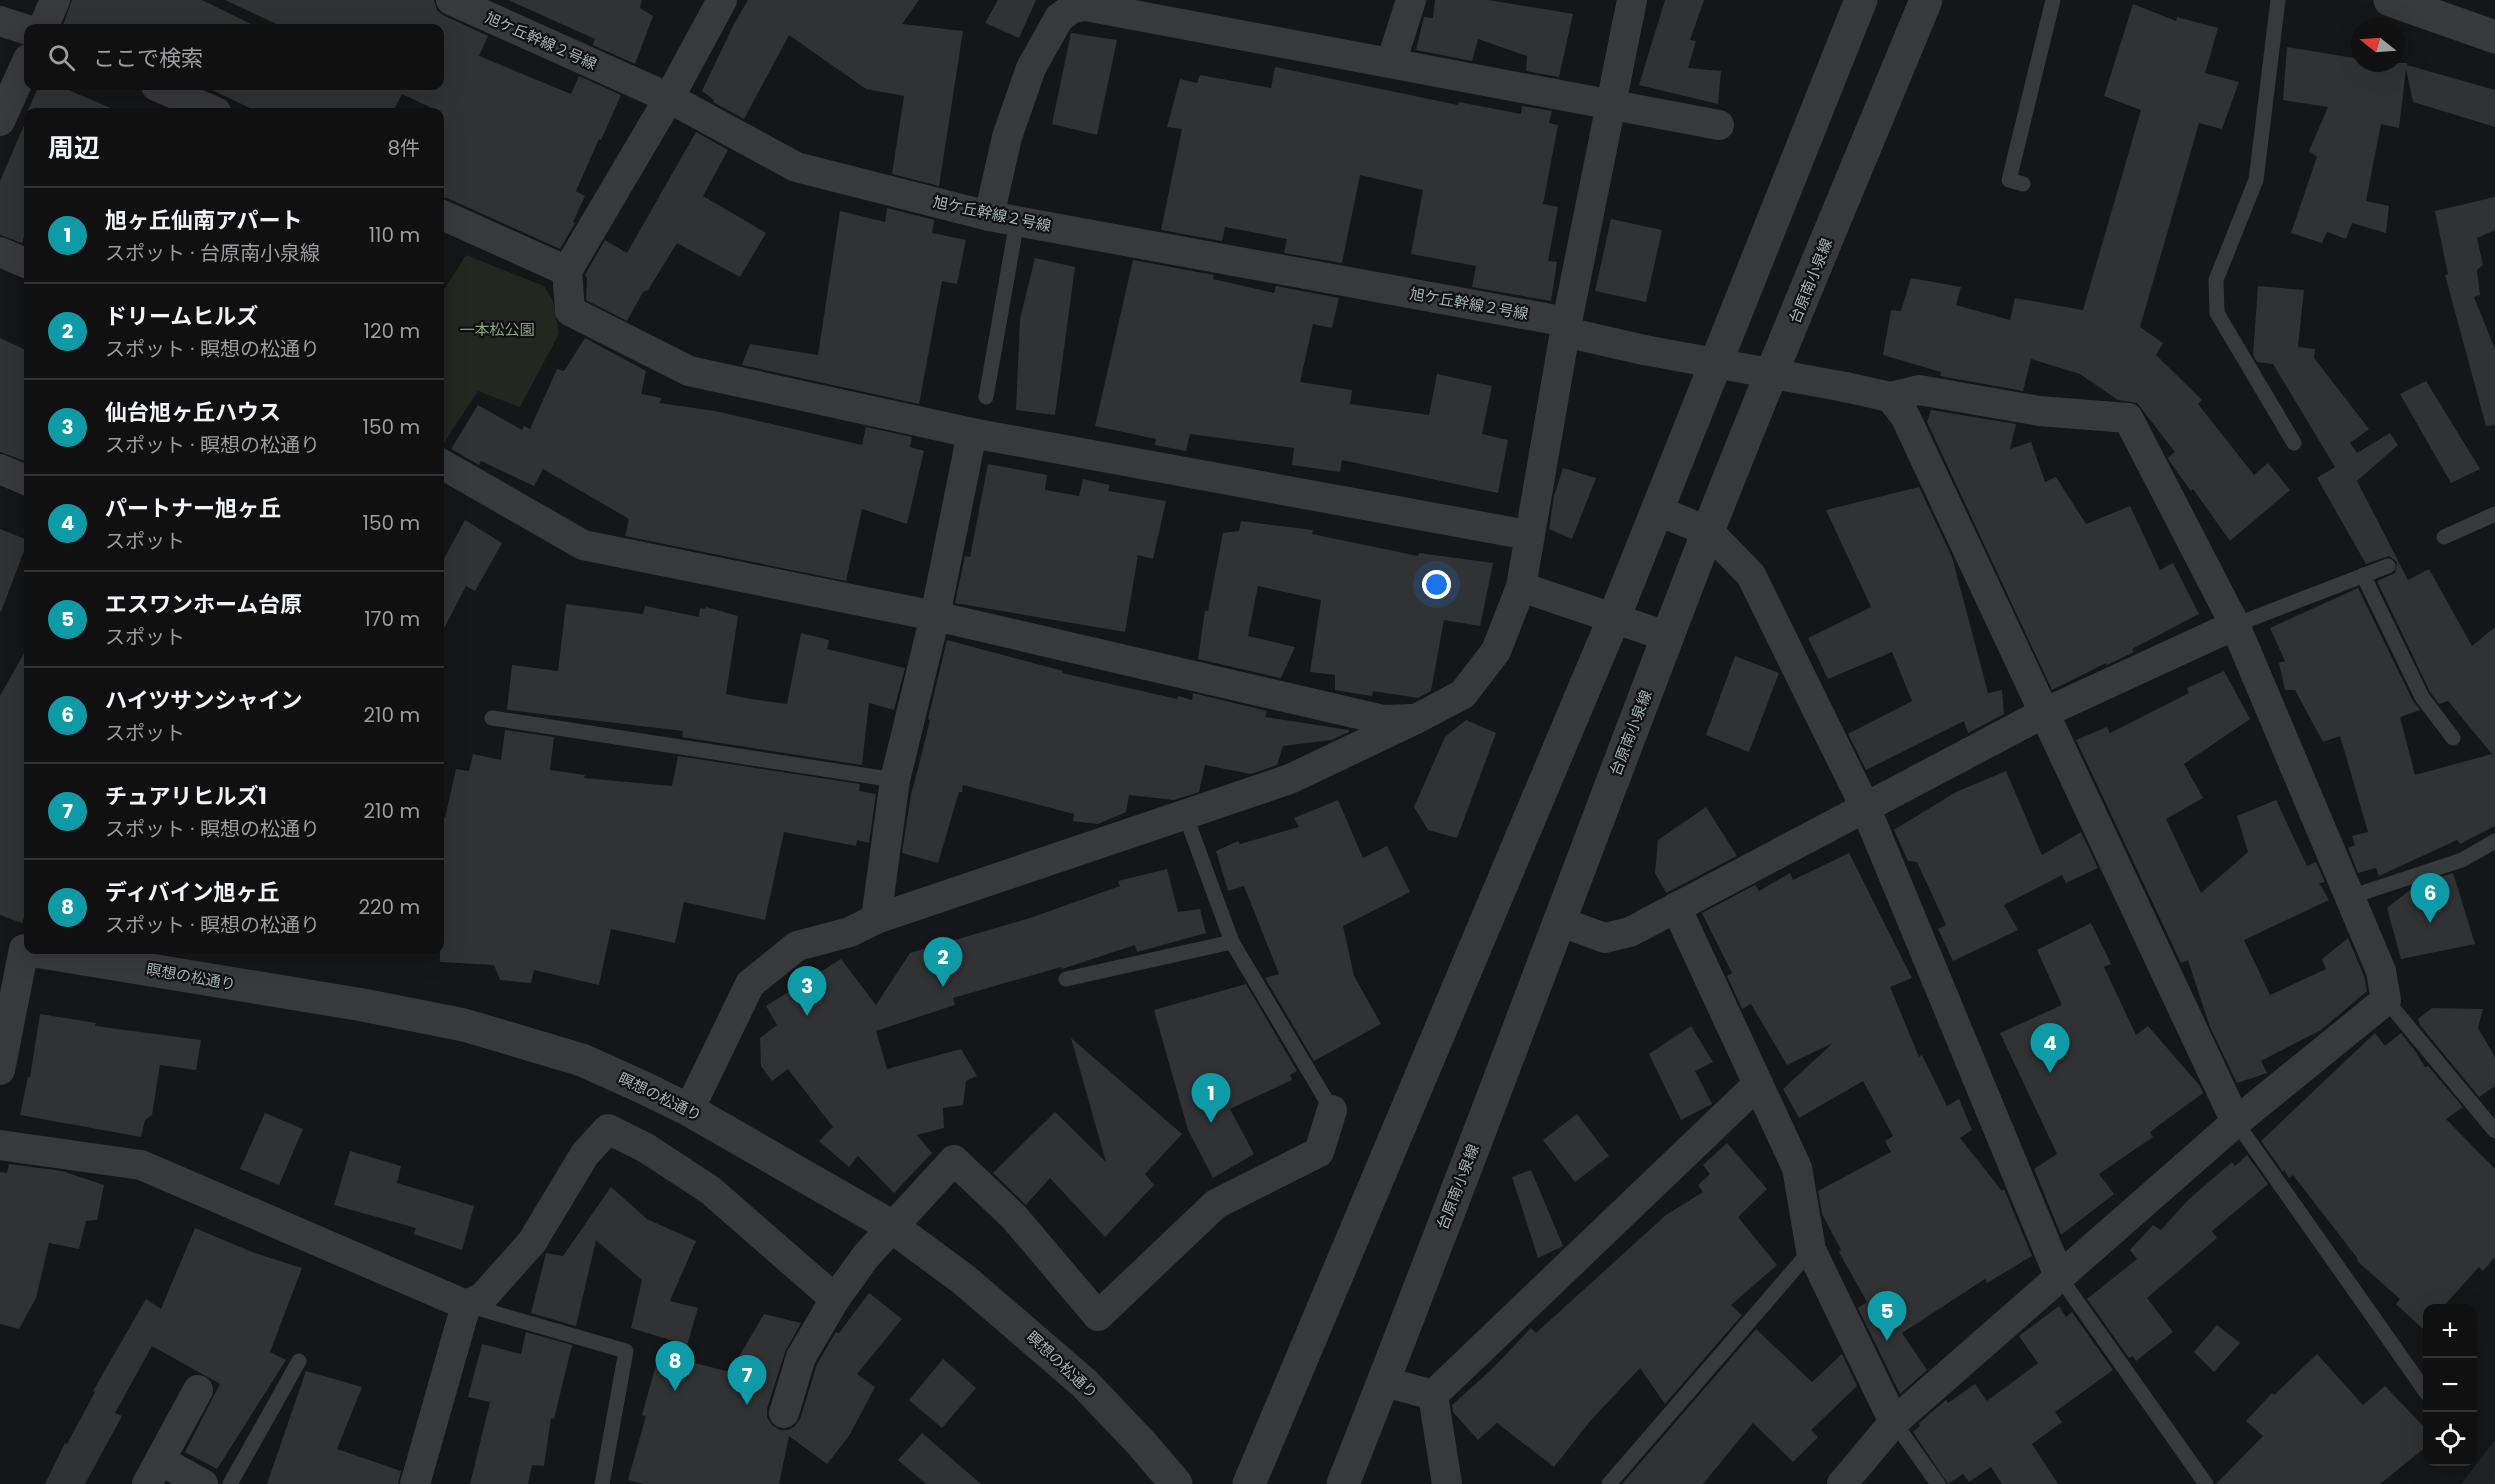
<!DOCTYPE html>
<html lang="ja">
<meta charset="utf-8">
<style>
body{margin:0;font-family:Poppins,"Noto Sans JP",sans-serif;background:#19191a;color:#f1f3f6}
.controls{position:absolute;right:18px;bottom:18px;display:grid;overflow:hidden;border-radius:12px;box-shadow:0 6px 24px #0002}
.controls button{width:54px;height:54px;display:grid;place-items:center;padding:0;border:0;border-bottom:2px solid #303031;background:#101011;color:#f1f3f6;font:30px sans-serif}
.compass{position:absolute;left:2351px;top:18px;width:54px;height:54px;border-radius:50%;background:#101011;box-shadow:0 6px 24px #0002;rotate:287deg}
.you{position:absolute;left:1437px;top:585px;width:21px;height:21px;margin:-15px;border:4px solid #fff;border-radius:50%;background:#1a73e8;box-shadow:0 0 0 9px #1a73e833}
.badge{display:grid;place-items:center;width:39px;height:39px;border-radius:50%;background:#b45309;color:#fff;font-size:20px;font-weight:700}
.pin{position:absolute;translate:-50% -50px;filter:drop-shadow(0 2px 3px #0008)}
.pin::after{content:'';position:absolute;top:32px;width:21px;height:18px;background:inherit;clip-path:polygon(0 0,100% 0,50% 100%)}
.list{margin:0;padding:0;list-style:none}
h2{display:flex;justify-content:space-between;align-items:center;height:78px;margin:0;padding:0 24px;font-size:26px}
h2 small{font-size:20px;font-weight:400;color:#9c9d9f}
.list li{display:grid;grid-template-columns:39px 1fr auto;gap:18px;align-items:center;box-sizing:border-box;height:96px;padding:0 24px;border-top:2px solid #303031}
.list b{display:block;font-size:22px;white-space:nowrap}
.list p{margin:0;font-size:20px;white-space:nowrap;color:#9c9d9f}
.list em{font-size:20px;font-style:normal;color:#9c9d9f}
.icon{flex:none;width:33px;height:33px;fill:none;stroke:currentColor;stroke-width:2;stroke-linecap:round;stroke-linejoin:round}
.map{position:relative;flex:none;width:2495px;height:1484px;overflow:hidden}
.search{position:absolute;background:#101011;box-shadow:0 6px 24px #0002;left:24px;top:24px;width:420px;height:66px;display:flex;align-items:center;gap:15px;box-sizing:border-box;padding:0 21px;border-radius:12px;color:#9c9d9f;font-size:22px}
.panel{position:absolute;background:#101011;box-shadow:0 6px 24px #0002;left:24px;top:108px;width:420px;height:846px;border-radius:12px}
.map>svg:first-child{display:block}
.built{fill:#212324}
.green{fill:#22271f}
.building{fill:#303233}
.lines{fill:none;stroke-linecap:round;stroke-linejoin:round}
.service{stroke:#363a3c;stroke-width:15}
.minor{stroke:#363a3c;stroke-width:30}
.tertiary{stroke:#363a3c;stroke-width:33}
.minor-bridge{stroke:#363a3c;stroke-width:30}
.labels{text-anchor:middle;stroke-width:4.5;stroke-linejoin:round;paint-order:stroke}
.street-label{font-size:15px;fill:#a6b5b8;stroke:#101112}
.park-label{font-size:15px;fill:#8ea47c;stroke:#101112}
</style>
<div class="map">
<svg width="2495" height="1484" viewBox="0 0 2495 1484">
<rect width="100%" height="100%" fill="#151617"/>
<polygon class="built" points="2495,1440 2495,1484 2461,1484"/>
<polygon class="green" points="466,255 544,286 553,301 559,334 520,407 478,391 440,449 440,296"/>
<g class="building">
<polygon points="72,0 202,0 259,28 62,28"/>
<polygon points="225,0 434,0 437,10 443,15 488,36 479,56 571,94 579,76 621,95 601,140 599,139 576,191 585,196 573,222 575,223 560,249 447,198 440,197 440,112 402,94 393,112 258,112 204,86 440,86 440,28 285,28"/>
<polygon points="508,0 642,0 640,8 653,16 635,64 593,45 595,39"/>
<polygon points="748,0 919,0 902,24 963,31 939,186 892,174 904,96 866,89 789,35 744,119 713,102 714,100 702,91 734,24"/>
<polygon points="998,0 1036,0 1019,38 985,23"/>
<polygon points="1435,0 1489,0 1573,14 1559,77 1526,71 1527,56 1478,39 1472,61 1416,50 1424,17 1433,18"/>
<polygon points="1665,0 1704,0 1690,40 1696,41 1688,68 1721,71 1718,104 1639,85"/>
<polygon points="2133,4 2176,21 2177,17 2218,28 2205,73 2239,82 2222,129 2199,123 2140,327 2163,343 2156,355 2202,400 2198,404 2254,475 2268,463 2290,490 2230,541 2193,489 2191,491 2170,462 2168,458 2175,452 2137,403 2118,400 2080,374 2031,359 2023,391 1940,376 1941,372 1883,355 1891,310 1901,311 1911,278 1961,287 1956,305 2010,320 2015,298 2083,310 2141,110 2104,96"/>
<polygon points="1071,33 1117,40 1097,135 1052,124"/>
<polygon points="2287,47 2360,59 2360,63 2407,63 2407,65 2495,90 2495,127 2413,102 2406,69 2399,128 2381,124 2366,201 2389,206 2386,233 2352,223 2346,239 2327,232 2322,243 2291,233 2317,157 2309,151 2328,107 2283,100"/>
<polygon points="1275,67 1458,105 1459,102 1521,114 1522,106 1552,111 1549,123 1558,125 1543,204 1558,207 1548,261 1557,262 1551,301 1472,287 1476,266 1411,254 1423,190 1360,175 1342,263 1284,253 1287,239 1225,227 1222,241 1161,230 1182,129 1167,127 1180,79 1197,83 1200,75 1271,88"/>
<polygon points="39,86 59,86 120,112 27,112"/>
<polygon points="28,116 28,225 22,243 0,235 0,181"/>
<polygon points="696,132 728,150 703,196 766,233 740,277 677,243 648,290 643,292 627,321 586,300 587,278 585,275 605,240 627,253"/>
<polygon points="2495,197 2495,230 2477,238 2483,265 2477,270 2480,295 2474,297 2495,349 2495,425 2486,426 2445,275 2448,274 2435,211"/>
<polygon points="887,208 934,220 932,233 966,240 957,284 942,281 919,404 742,365 750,344 818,355 840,211 885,222"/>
<polygon points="1611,219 1662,230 1646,302 1595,291"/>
<polygon points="1035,258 1075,267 1055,415 1016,410 1020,319"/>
<polygon points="1133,260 1214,275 1213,279 1274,293 1276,286 1339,298 1332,328 1313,324 1300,382 1352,390 1350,404 1429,415 1437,374 1492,386 1482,434 1508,440 1498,493 1342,460 1340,472 1292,465 1294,448 1190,434 1186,451 1155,445 1156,439 1095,426"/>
<polygon points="2258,286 2304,290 2298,347 2315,349 2314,358 2369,429 2350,443 2357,453 2390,433 2398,445 2357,481 2408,580 2429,569 2472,646 2495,627 2495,826 2460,844 2457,840 2379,876 2376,868 2358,873 2348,848 2355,845 2352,836 2368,832 2340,736 2323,742 2295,690 2285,690 2279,663 2285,661 2270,628 2358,588 2413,701 2420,710 2400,717 2415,775 2492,754 2448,701 2439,704 2430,692 2377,581 2395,573 2397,562 2389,556 2366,564 2317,478 2335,467 2273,364 2257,362 2253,355"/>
<polygon points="0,338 28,351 28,462 0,452"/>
<polygon points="585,338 646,371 641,394 662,398 659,403 715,411 862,445 866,427 912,437 910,447 924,451 907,524 862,509 846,581 625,536 629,519 543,469 534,486 481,461 479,465 451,449 478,405 522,430 524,426 530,429 557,369 564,371"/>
<polygon points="2426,381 2480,469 2451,483 2400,394"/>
<polygon points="1931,410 2016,424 2010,449 2031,442 2045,482 2056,477 2086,524 2130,506 2160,570 2173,563 2199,614 2132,649 2134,652 2107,665 2106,663 2052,690 1927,422"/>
<polygon points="988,464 1047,475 1045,490 1079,496 1083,479 1110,485 1108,491 1166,501 1153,559 1138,555 1125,632 955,603 965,556 970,557"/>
<polygon points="1563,468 1596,478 1572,539 1549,529 1554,496"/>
<polygon points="1919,487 1952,557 1988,693 2002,690 2004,714 1968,733 1964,721 1866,770 1848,734 1912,701 1892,652 1828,679 1808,638 1871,607 1826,510"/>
<polygon points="465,520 502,543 475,591 466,586 440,636 440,566"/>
<polygon points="1241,521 1313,530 1312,534 1418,556 1419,553 1493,563 1480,626 1444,620 1431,691 1418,698 1373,691 1372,696 1335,690 1335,675 1310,672 1321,600 1258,586 1248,636 1295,647 1281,678 1198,659 1205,610 1208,611 1223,533 1239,531"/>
<polygon points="0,529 28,540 1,612 0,611"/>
<polygon points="566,604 643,614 645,606 699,617 700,608 705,609 706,607 738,616 726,694 751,699 787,704 801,633 829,640 827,649 905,668 894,710 869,703 862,765 682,737 683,731 507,710 512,665 558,671"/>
<polygon points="947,640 1063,671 1062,673 1177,699 1178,696 1192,700 1193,693 1267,711 1265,717 1349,730 1349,732 1331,740 1283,746 1277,765 1251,774 1205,765 1199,792 1174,800 1129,795 1126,812 1098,824 1073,821 1074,814 963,785 962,792 959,792 938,863 902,853 911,794 919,765 930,720 928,719"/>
<polygon points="28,646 28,906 22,923 0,915 0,696"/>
<polygon points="1735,656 1779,673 1749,752 1706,735"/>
<polygon points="2224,671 2250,719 2184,764 2203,798 2166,819 2201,893 2248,852 2237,816 2276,800 2307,866 2316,862 2325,882 2319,883 2329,900 2244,940 2270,995 2326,969 2322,959 2348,938 2364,976 2367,991 2321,1030 2261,1061 2267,1073 2237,1083 2210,1027 2188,960 2181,963 2076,740 2107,727 2110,733 2189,693 2187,688"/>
<polygon points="1466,720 1496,733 1457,838 1428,830 1414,807 1445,737"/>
<polygon points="505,730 554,737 550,770 585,775 584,778 672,786 678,756 860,784 859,791 876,794 869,843 857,840 856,846 784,832 765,920 684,902 675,943 611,929 599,985 534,970 531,983 500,980 494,965 440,962 440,817 445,818 456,769 469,771 473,754 501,760"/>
<polygon points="2006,771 2042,855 2081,832 2098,868 2066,883 2062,875 2004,905 2018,930 1953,961 1938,929 1946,925 1917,862 1908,861 1894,830 1956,792"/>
<polygon points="1338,800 1363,858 1387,846 1410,892 1343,926 1354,976 1381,1024 1314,1061 1265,978 1279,974 1244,886 1228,891 1216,851 1238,841 1240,844 1299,827 1294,818"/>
<polygon points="1706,807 1737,856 1666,893 1655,873 1658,840"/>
<polygon points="1849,853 1912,978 1890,987 1919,1057 1922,1055 1947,1106 1959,1099 1972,1130 1960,1138 2002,1191 2004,1189 2032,1256 1987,1283 1985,1279 1902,1333 1927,1370 1900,1394 1858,1308 1867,1302 1839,1252 1841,1250 1822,1214 1818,1191 1891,1152 1885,1141 1893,1136 1863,1081 1799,1118 1783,1089 1833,1043 1787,1065 1751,1004 1742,1009 1727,976 1732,973 1702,913 1755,885 1759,891 1790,873 1793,880"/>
<polygon points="1167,869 1178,912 1200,909 1206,933 1137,952 1135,945 1062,969 1061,967 953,998 955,1005 876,1031 887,1069 961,1049 977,1076 966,1081 963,1105 943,1108 944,1128 917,1135 932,1153 894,1193 858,1156 849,1167 819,1141 833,1127 788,1069 772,1081 761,1066 760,1038 777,1025 766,1006 841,959 876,1005 910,953 1030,918 1120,886 1118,881"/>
<polygon points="2453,873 2475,944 2401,959 2387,908 2415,886"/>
<polygon points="2091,923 2111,964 2104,967 2136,1035 2148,1026 2200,1086 2203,1093 2150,1132 2153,1137 2099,1174 2114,1194 2061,1235 2034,1169 2057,1154 2000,1033 2062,1005 2037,950"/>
<polygon points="1246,984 1297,1071 1290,1075 1292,1080 1230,1109 1254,1154 1213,1178 1188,1130 1154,1010"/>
<polygon points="2432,1008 2483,1009 2478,1028 2495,1057 2495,1086 2479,1097 2420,1025 2418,1019"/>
<polygon points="40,1014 96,1023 95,1026 201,1040 196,1070 160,1065 152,1115 145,1120 141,1137 20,1115 28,1077 30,1077"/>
<polygon points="1691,1026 1713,1062 1695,1071 1712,1104 1681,1120 1649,1054"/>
<polygon points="2375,1033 2385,1046 2401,1033 2416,1052 2425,1067 2428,1066 2463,1107 2446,1119 2495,1169 2495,1257 2483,1271 2479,1267 2442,1308 2427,1308 2427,1324 2423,1329 2396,1304 2400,1299 2357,1261 2358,1259 2293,1175 2289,1178 2284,1170 2283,1172 2261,1141"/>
<polygon points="1071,1038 1182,1134 1145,1174 1154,1185 1105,1237 1050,1178 1026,1205 993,1173 1055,1112 1106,1162"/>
<polygon points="265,1113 303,1129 279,1185 240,1169"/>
<polygon points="1577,1114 1609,1156 1575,1182 1543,1140"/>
<polygon points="1727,1143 1767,1189 1738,1217 1777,1265 1731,1305 1742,1315 1665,1404 1640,1368 1591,1420 1554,1467 1497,1423 1478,1440 1453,1412 1452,1405 1490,1371 1531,1328 1536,1333 1666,1215 1703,1192 1698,1185 1710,1174 1703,1165"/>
<polygon points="350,1151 401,1166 397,1183 474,1206 462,1250 414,1234 416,1228 334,1205"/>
<polygon points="2247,1155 2268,1184 2212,1231 2217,1238 2147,1298 2173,1332 2136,1361 2133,1356 2129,1358 2087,1299 2137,1259 2130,1250 2153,1225 2161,1230 2188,1200 2232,1162 2235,1166"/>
<polygon points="9,1164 62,1171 104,1185 97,1220 86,1221 79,1249 49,1243 36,1298 19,1329 0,1324 0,1172 7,1173"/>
<polygon points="1531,1170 1563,1246 1538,1258 1512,1177"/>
<polygon points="611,1187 647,1219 696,1241 670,1301 698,1308 687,1345 631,1328 642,1280 596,1240 576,1326 531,1313 546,1253 563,1256"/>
<polygon points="195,1228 252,1252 302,1268 270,1352 286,1360 217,1469 185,1452 220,1384 152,1346 115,1413 122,1416 85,1484 45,1484 65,1443 67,1444 95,1392 93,1391 146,1299 161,1309"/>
<polygon points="869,1293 902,1319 857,1374 875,1387 849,1436 827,1464 789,1436 779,1484 644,1484 628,1480 646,1416 642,1415 659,1354 730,1372 764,1314 801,1323 785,1352 767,1409 767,1417 772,1425 780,1430 788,1430 795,1426 800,1419 817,1364 836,1332 839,1333"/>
<polygon points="2059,1306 2066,1317 2072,1312 2113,1370 2055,1412 2062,1422 2032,1444 2058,1484 2002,1484 1991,1467 1969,1482 1963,1474 1948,1484 1913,1432 1920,1426 1919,1423 1946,1400 1948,1403 1975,1384 1987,1401 2038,1363 2019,1336"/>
<polygon points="2217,1325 2240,1343 2214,1372 2194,1352"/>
<polygon points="1756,1329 1812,1382 1842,1354 1857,1386 1811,1430 1818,1437 1793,1462 1753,1423 1703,1484 1622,1484"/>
<polygon points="526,1332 572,1345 554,1419 551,1418 544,1466 532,1465 528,1484 470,1484 490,1402 468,1397 482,1344 521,1354"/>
<polygon points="2317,1354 2363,1405 2385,1386 2427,1430 2427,1446 2380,1484 2216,1484 2263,1436 2246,1421 2272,1393 2274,1395"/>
<polygon points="943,1359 976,1388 942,1428 909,1400"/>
<polygon points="306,1371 362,1387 337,1449 401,1471 398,1484 267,1484"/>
<polygon points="922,1433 981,1484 926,1484 898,1460"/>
</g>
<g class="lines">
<g class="service">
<polyline points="2278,0 2256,180 2216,280 2217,313 2294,443"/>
<polyline points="2023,184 2009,180 2053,0"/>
<polyline points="986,397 1017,221"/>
<polyline points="2444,537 2495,514"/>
<polyline points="2363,575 2422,697 2453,738"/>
<polyline points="2235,625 2388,566"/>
<polyline points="492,718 895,780"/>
<polyline points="1185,814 1232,942 1332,1110"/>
<polyline points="2350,897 2462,860 2495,841"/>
<polyline points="1066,979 1232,942"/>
<polyline points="2386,1000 2495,1131"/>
<polyline points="2236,1122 2428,1395"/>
<polyline points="2059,1276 2206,1484"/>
<polyline points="470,1306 626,1351 602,1484"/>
<polyline points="1894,1422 1938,1484"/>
<polyline points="230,1484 299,1361"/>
<polyline points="1609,1484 1811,1250"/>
</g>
<g class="minor">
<polyline points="451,0 669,98 796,167 989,216 1567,322"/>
<polyline points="0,21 28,30"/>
<polyline points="43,28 55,0"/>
<polyline points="1391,63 1411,0"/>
<polyline points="156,86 216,112"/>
<polyline points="0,121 28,59"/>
<polyline points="440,214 567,271 669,98 722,0"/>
<polyline points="989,216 1007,137 1031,68 1059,18 1072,8 1086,6 1719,125"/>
<polyline points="0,252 28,264"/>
<polyline points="567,271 570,311 689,371 972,433 1528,535"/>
<polyline points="1565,332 1644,350"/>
<polyline points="1890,397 1905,416 2236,1122"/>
<polyline points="440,463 583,545 935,616 1384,720 1413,719"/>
<polyline points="0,469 28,481"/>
<polyline points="1658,511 1708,531 1751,575 1866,809 2059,1276"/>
<polyline points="1521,587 1669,637"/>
<polyline points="1676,907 1797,1168 1811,1250 1894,1422"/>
<polyline points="876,919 895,780 935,616 972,433"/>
<polyline points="1558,921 1605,938 1630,932 2044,713 2235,625"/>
<polyline points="0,1070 24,949"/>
<polyline points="689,1110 750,984 797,946 850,932 876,919 1290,779 1416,719 1463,694 1496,651 1521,587 1565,332 1632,0"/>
<polyline points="0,1145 141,1165 466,1305 483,1297 532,1242 585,1154 608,1129 646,1148 710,1190 835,1299 866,1256 954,1160 1014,1217 1098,1316 1216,1204 1319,1152 1332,1110"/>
<polyline points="1385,1382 1433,1395 1447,1484"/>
<polyline points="1433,1395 1758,1084"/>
<polyline points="784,1413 801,1357 835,1299"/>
<polyline points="160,1460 203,1484"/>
<polyline points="147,1484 198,1390"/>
<polyline points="415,1484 466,1305"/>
<polyline points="1842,1484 1894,1422 2236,1122 2386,1000 2381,971 2235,625 2128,418 2039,411 1919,390 1890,397 1845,387"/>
</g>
<g class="tertiary">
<polyline points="2390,0 2495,37"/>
<polyline points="29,950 363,1005 464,1025 582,1060 642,1087 689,1110 891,1226 963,1279 1084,1383 1142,1444 1176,1484"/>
<polyline points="1249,1484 1614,618 1861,0"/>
<path d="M1343 1484C1468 1169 1585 850 1707 534 1777 355 1853 178 1926 0"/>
</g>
<polyline class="minor-bridge" points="1644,350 1845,387"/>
</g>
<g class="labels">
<g class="street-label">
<text transform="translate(541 41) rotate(24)" y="5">旭ケ丘幹線２号線</text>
<text transform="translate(992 214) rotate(12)" y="5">旭ケ丘幹線２号線</text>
<text transform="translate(1811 281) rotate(-68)" y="5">台原南小泉線</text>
<text transform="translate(1469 304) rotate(10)" y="5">旭ケ丘幹線２号線</text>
<text transform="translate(1631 733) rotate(-69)" y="5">台原南小泉線</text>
<text transform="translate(191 977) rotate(10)" y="5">瞑想の松通り</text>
<text transform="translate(660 1097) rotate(26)" y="5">瞑想の松通り</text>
<text transform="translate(1458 1187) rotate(-69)" y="5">台原南小泉線</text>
<text transform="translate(1062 1365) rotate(43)" y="5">瞑想の松通り</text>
</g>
<g class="park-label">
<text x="497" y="335">一本松公園</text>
</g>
</g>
</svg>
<div class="controls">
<button>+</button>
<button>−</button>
<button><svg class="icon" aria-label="locate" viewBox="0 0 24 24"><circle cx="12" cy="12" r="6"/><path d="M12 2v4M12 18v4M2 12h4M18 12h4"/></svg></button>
</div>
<svg class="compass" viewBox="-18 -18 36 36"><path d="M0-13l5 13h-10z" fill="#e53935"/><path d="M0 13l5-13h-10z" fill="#9c9d9f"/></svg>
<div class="you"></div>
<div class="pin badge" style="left:1211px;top:1123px;background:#0f9aa8">1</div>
<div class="pin badge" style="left:943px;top:987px;background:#0f9aa8">2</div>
<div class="pin badge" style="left:807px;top:1016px;background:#0f9aa8">3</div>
<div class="pin badge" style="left:2050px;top:1073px;background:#0f9aa8">4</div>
<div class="pin badge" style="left:1887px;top:1341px;background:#0f9aa8">5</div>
<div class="pin badge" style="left:2430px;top:923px;background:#0f9aa8">6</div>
<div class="pin badge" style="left:747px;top:1405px;background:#0f9aa8">7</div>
<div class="pin badge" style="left:675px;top:1391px;background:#0f9aa8">8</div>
<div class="search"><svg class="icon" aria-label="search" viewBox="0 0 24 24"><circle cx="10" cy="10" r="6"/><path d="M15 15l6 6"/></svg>ここで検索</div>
<section class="panel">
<h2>周辺<small>8件</small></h2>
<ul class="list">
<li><span class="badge" style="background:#0f9aa8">1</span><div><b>旭ヶ丘仙南アパート</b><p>スポット · 台原南小泉線</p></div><em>110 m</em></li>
<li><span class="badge" style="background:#0f9aa8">2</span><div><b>ドリームヒルズ</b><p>スポット · 瞑想の松通り</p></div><em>120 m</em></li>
<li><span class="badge" style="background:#0f9aa8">3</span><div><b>仙台旭ヶ丘ハウス</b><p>スポット · 瞑想の松通り</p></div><em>150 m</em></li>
<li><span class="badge" style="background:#0f9aa8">4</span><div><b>パートナー旭ヶ丘</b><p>スポット</p></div><em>150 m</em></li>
<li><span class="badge" style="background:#0f9aa8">5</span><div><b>エスワンホーム台原</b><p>スポット</p></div><em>170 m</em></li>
<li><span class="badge" style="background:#0f9aa8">6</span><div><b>ハイツサンシャイン</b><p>スポット</p></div><em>210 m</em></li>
<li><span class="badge" style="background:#0f9aa8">7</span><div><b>チュアリヒルズ1</b><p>スポット · 瞑想の松通り</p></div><em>210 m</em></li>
<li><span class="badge" style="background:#0f9aa8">8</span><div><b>ディバイン旭ヶ丘</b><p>スポット · 瞑想の松通り</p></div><em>220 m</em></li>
</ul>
</section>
</div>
